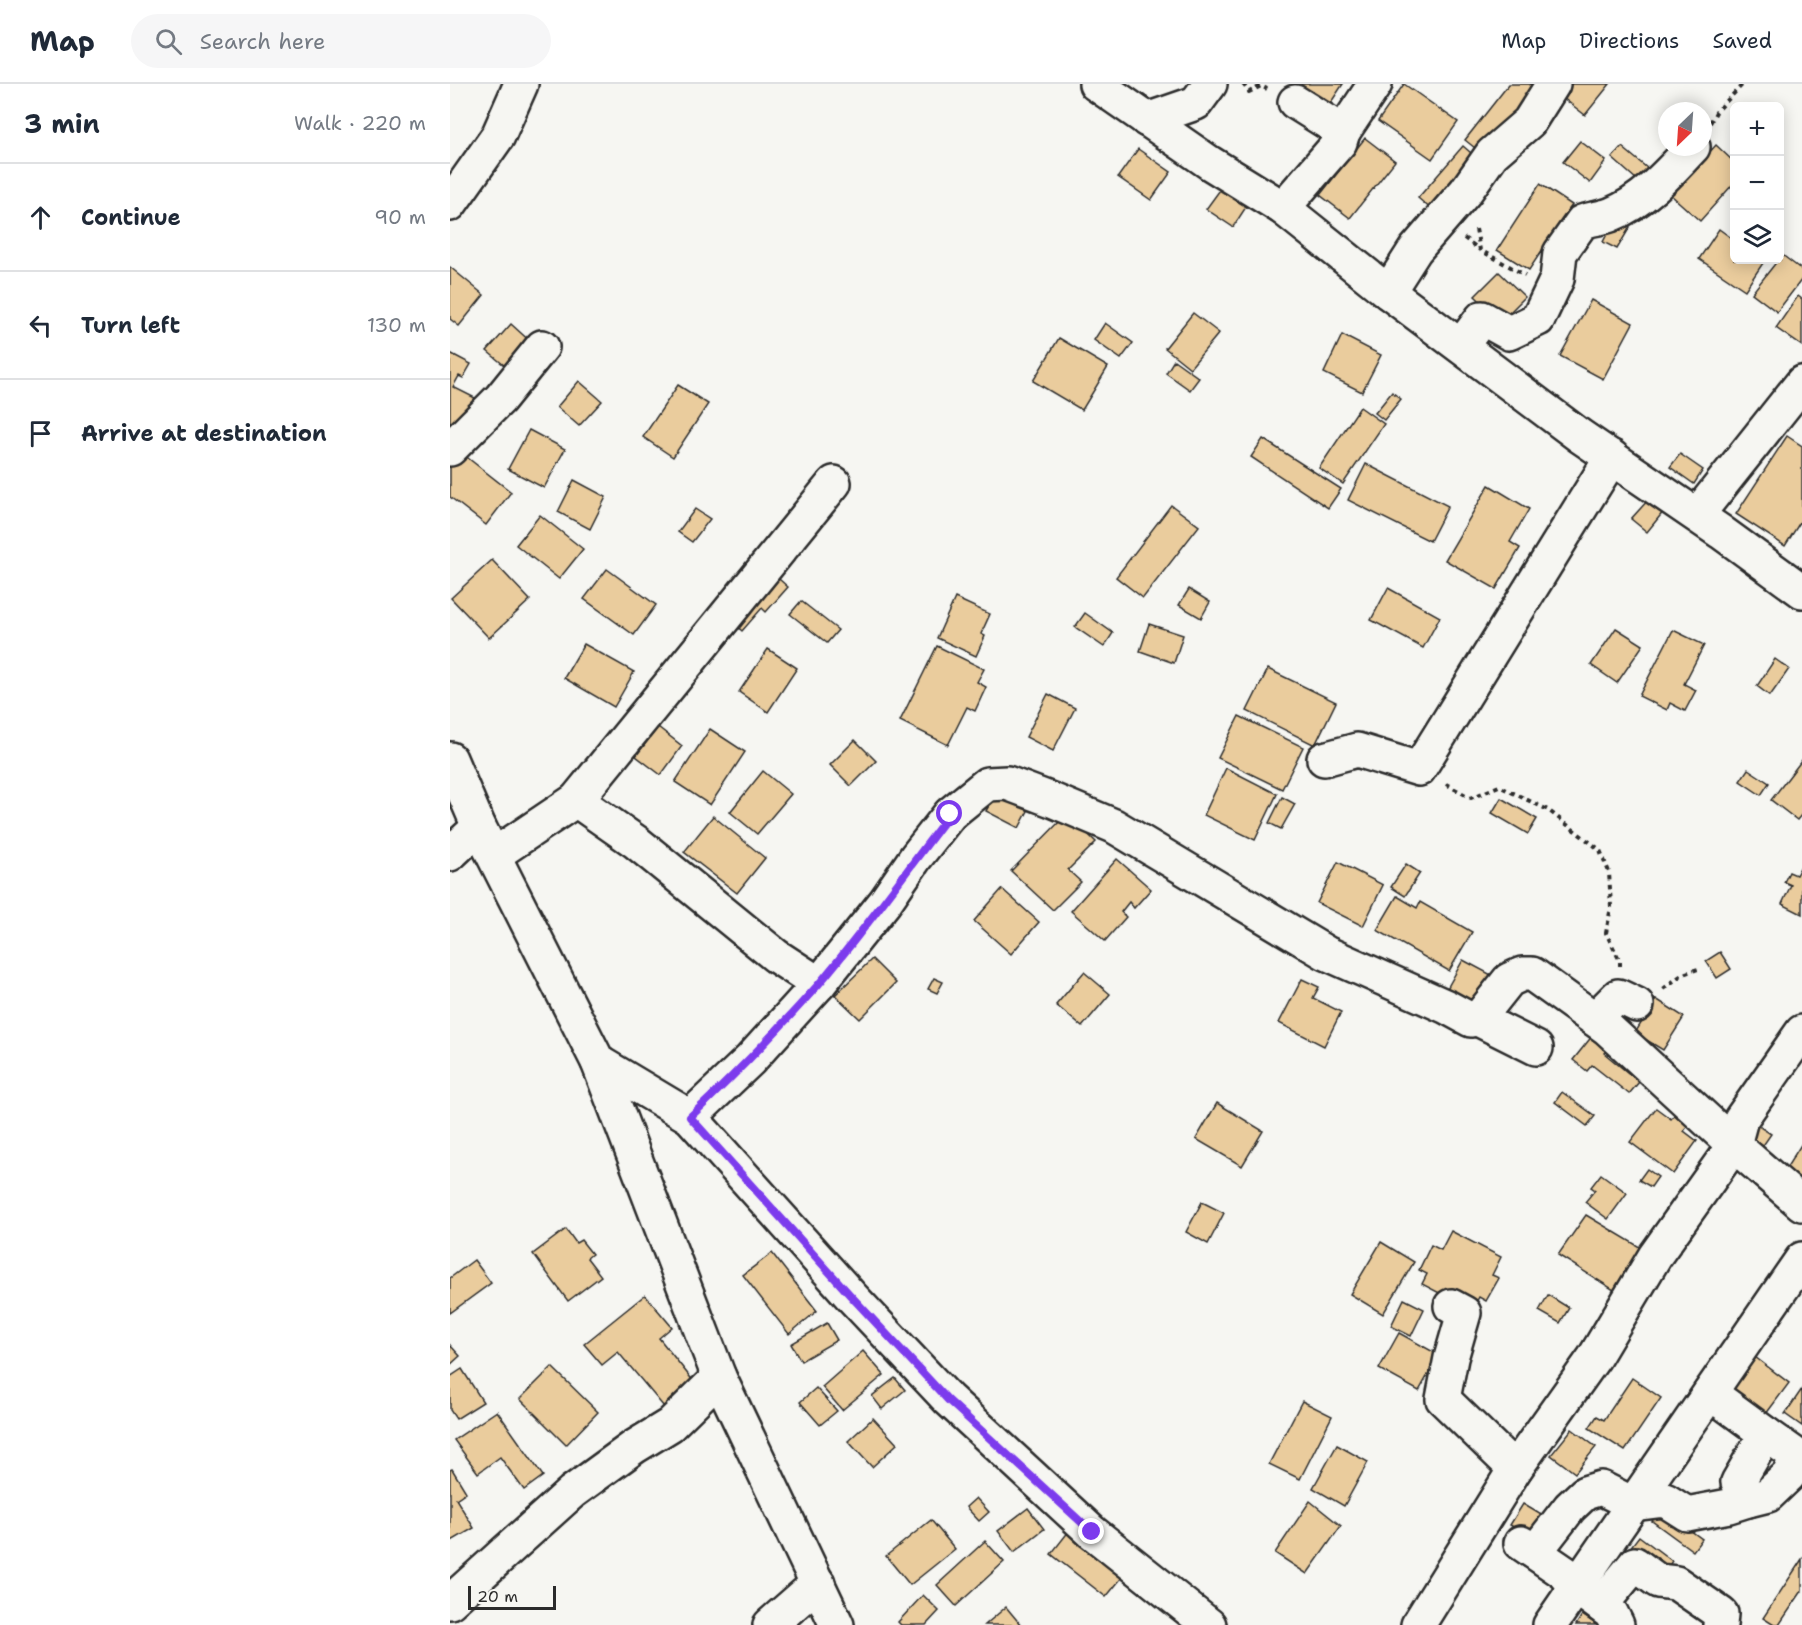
<!DOCTYPE html>
<meta charset="utf-8">
<style>
body{margin:0;font-family:"Shantell Sans",sans-serif;background:#f6f6f7;color:#1f2937}
.controls{position:absolute;right:18px;top:18px;display:grid;overflow:hidden;border-radius:9px;box-shadow:0 3px 15px #0003}
.controls button{width:54px;height:54px;display:grid;place-items:center;padding:0;border:0;border-bottom:2px solid #e0e1e3;background:#fff;color:#1f2937;font:30px sans-serif}
.compass{position:absolute;left:1208px;top:18px;width:54px;height:54px;border-radius:50%;background:#fff;box-shadow:0 3px 15px #0003;rotate:205deg}
.scale{position:absolute;left:18px;bottom:15px;width:88px;box-sizing:border-box;padding-left:6px;border:3px solid #2b2b2b;border-top:0;font-size:16px;line-height:21px;white-space:nowrap;color:#2b2b2b;-webkit-text-stroke:4px #f6f6f2;paint-order:stroke}
.stop{position:absolute;width:18px;height:18px;margin:-14px;border:4px solid #7c3aed;border-radius:50%;background:#fff}
.stop.end{background:#7c3aed;border-color:#fff;box-shadow:0 2px 6px #0008}
.list{margin:0;padding:0;list-style:none}
h2{display:flex;justify-content:space-between;align-items:center;height:78px;margin:0;padding:0 24px;font-size:26px}
h2 small{font-size:20px;font-weight:400;color:#747a83}
.list li{display:grid;grid-template-columns:39px 1fr auto;gap:18px;align-items:center;box-sizing:border-box;height:108px;padding:0 24px;border-top:2px solid #e0e1e3}
.list b{display:block;font-size:22px;white-space:nowrap}
.list em{font-size:20px;font-style:normal;color:#747a83}
.icon{flex:none;width:33px;height:33px;fill:none;stroke:currentColor;stroke-width:2;stroke-linecap:round;stroke-linejoin:round}
.map{position:relative;flex:none;width:1352px;height:1541px;overflow:hidden}
header{display:flex;align-items:center;gap:36px;box-sizing:border-box;height:84px;padding:0 30px;background:#fff;border-bottom:2px solid #e0e1e3}
header strong{font-size:28px}
nav{display:flex;gap:33px;margin-inline-start:auto;font-size:21px}
.search{width:420px;height:54px;background:#f6f6f7;display:flex;align-items:center;gap:15px;box-sizing:border-box;padding:0 21px;border-radius:33px;color:#747a83;font-size:22px}
main{display:flex}
aside{flex:1;background:#fff}
.map>svg:first-child{display:block}
.building{fill:#eacc9d;stroke:#2b2b2b;stroke-width:1.5}
.lines{fill:none;stroke-linecap:round;stroke-linejoin:round}
.minor-casing{stroke:#2b2b2b;stroke-width:38}
.path{stroke:#2b2b2b;stroke-width:4;stroke-dasharray:4.5 4.5;stroke-linecap:butt}
.minor{stroke:#f6f6f2;stroke-width:33}
.route{stroke:#7c3aed;stroke-width:8}
</style>
<header>
<strong>Map</strong>
<div class="search"><svg class="icon" aria-label="search" viewBox="0 0 24 24"><circle cx="10" cy="10" r="6"/><path d="M15 15l6 6"/></svg>Search here</div>
<nav><a>Map</a><a>Directions</a><a>Saved</a></nav>
</header>
<main>
<aside>
<h2>3 min<small>Walk · 220 m</small></h2>
<ul class="list">
<li><svg class="icon" aria-label="ahead" viewBox="0 0 24 24"><path d="M12 20V5M6 11l6-6 6 6"/></svg><div><b>Continue</b></div><em>90 m</em></li>
<li><svg class="icon" aria-label="left" viewBox="0 0 24 24"><path d="M17 20v-9H6M10 6l-5 5 5 5"/></svg><div><b>Turn left</b></div><em>130 m</em></li>
<li><svg class="icon" aria-label="arrive" viewBox="0 0 24 24"><path d="M6 21V4h12l-3 4 3 4H6"/></svg><div><b>Arrive at destination</b></div></li>
</ul>
</aside>
<div class="map">
<svg width="1352" height="1541" viewBox="0 0 1352 1541">
<rect width="100%" height="100%" fill="#f6f6f2"/>
<filter id="ink" filterUnits="userSpaceOnUse"><feTurbulence type="fractalNoise" baseFrequency=".0167" numOctaves="2"/><feDisplacementMap in="SourceGraphic" scale="12" xChannelSelector="R" yChannelSelector="G"/><feConvolveMatrix kernelMatrix="1 2 1 2 8 2 1 2 1" color-interpolation-filters="sRGB"/></filter>
<g filter="url(#ink)">
<g class="building">
<polygon points="851,0 893,0 874,29 845,9"/>
<polygon points="954,0 1008,38 982,75 928,37"/>
<polygon points="1059,0 1090,0 1035,72 1015,56"/>
<polygon points="1117,0 1160,0 1135,31 1108,10"/>
<polygon points="915,54 945,77 900,134 870,111"/>
<polygon points="1130,57 1156,77 1140,99 1113,78"/>
<polygon points="1266,61 1284,78 1284,99 1250,137 1221,111"/>
<polygon points="1013,62 1028,75 983,127 968,114"/>
<polygon points="1172,63 1197,84 1187,96 1162,74"/>
<polygon points="688,65 721,88 701,116 668,93"/>
<polygon points="1090,100 1122,121 1079,186 1047,166"/>
<polygon points="772,103 798,120 783,143 756,125"/>
<polygon points="1165,135 1180,143 1167,165 1153,158"/>
<polygon points="1269,145 1284,156 1284,176 1315,176 1295,206 1249,175"/>
<polygon points="1331,170 1352,186 1352,195 1327,228 1302,209 1328,176 1330,176"/>
<polygon points="0,183 34,211 9,242 0,235"/>
<polygon points="1049,188 1075,213 1051,237 1025,212"/>
<polygon points="1348,212 1352,215 1352,262 1326,244"/>
<polygon points="1141,216 1183,239 1153,295 1110,272"/>
<polygon points="743,229 769,249 740,284 715,264"/>
<polygon points="655,239 683,259 671,275 644,256"/>
<polygon points="61,240 83,260 60,286 37,267"/>
<polygon points="892,251 931,271 912,308 874,289"/>
<polygon points="609,254 658,283 632,326 583,297"/>
<polygon points="0,269 21,280 13,294 9,292 3,303 27,315 0,342"/>
<polygon points="724,276 749,294 740,306 716,289"/>
<polygon points="129,297 152,317 129,342 107,323"/>
<polygon points="228,301 258,320 223,373 193,353"/>
<polygon points="942,308 951,315 934,336 925,329"/>
<polygon points="910,323 934,340 893,400 869,384"/>
<polygon points="79,346 115,365 94,404 58,385"/>
<polygon points="1337,352 1352,362 1352,435 1335,462 1286,430"/>
<polygon points="813,355 891,405 878,424 801,373"/>
<polygon points="9,367 61,408 36,441 0,413 0,378"/>
<polygon points="1230,370 1253,386 1244,400 1220,383"/>
<polygon points="916,380 998,422 980,457 898,416"/>
<polygon points="124,396 156,413 140,445 108,428"/>
<polygon points="1039,401 1079,425 1060,458 1070,464 1046,505 995,476"/>
<polygon points="1199,415 1214,427 1197,448 1181,435"/>
<polygon points="721,421 749,442 693,514 666,493"/>
<polygon points="245,425 260,435 242,458 228,448"/>
<polygon points="90,431 133,465 109,495 66,461"/>
<polygon points="42,476 80,516 39,554 1,514"/>
<polygon points="157,485 206,521 184,551 134,515"/>
<polygon points="321,488 338,503 316,528 312,524 292,547 279,535"/>
<polygon points="938,504 990,533 973,564 921,536"/>
<polygon points="739,505 760,518 751,534 729,521"/>
<polygon points="505,514 540,530 531,550 535,552 526,572 487,554"/>
<polygon points="351,517 388,546 377,559 340,530"/>
<polygon points="635,529 663,549 654,563 625,543"/>
<polygon points="699,540 733,551 724,579 690,567"/>
<polygon points="1166,544 1193,561 1167,599 1141,581"/>
<polygon points="1223,546 1254,561 1234,600 1246,606 1235,627 1220,619 1217,626 1189,612"/>
<polygon points="134,560 184,588 164,623 114,594"/>
<polygon points="487,562 534,585 527,598 536,603 525,627 517,623 498,661 450,637"/>
<polygon points="318,565 347,584 318,628 289,608"/>
<polygon points="1325,575 1339,585 1320,612 1307,602"/>
<polygon points="818,585 886,618 865,661 797,627"/>
<polygon points="598,610 625,624 603,667 576,653"/>
<polygon points="789,632 853,663 832,705 768,674"/>
<polygon points="208,643 232,662 211,691 186,672"/>
<polygon points="260,645 295,668 260,721 225,698"/>
<polygon points="405,656 426,677 401,702 380,681"/>
<polygon points="1352,676 1352,730 1347,736 1321,716"/>
<polygon points="776,684 827,710 805,756 754,731"/>
<polygon points="1298,685 1319,699 1311,711 1290,697"/>
<polygon points="313,687 341,710 307,750 280,728"/>
<polygon points="548,706 580,723 569,744 536,727"/>
<polygon points="832,713 845,720 831,745 819,739"/>
<polygon points="1051,714 1087,735 1078,750 1042,729"/>
<polygon points="617,730 646,758 618,786 631,798 603,826 561,787"/>
<polygon points="263,732 315,774 287,809 234,768"/>
<polygon points="667,775 701,805 684,824 679,818 671,828 676,833 655,857 621,827"/>
<polygon points="888,778 933,801 913,842 867,819"/>
<polygon points="956,780 970,789 955,812 941,803"/>
<polygon points="1352,780 1352,830 1332,820 1341,801 1334,798 1339,788 1346,791"/>
<polygon points="552,805 589,838 561,870 524,837"/>
<polygon points="947,812 967,824 970,818 1022,848 999,887 927,846"/>
<polygon points="1270,868 1281,885 1267,894 1256,877"/>
<polygon points="422,875 446,899 410,935 385,911"/>
<polygon points="1013,876 1047,894 1029,928 994,910"/>
<polygon points="634,888 660,910 632,943 606,921"/>
<polygon points="484,894 493,898 487,909 478,905"/>
<polygon points="852,895 869,903 863,914 891,928 874,962 829,939"/>
<polygon points="1206,915 1234,933 1213,966 1185,949"/>
<polygon points="1147,946 1163,958 1154,969 1189,998 1179,1010 1142,981 1137,987 1123,976"/>
<polygon points="1112,1008 1145,1032 1137,1042 1105,1018"/>
<polygon points="767,1019 813,1047 792,1082 746,1055"/>
<polygon points="1206,1024 1221,1035 1225,1030 1239,1040 1234,1047 1247,1057 1223,1090 1180,1058"/>
<polygon points="1307,1041 1321,1050 1312,1063 1299,1054"/>
<polygon points="1352,1059 1352,1096 1335,1086"/>
<polygon points="1197,1085 1208,1093 1201,1103 1189,1096"/>
<polygon points="1151,1090 1177,1109 1158,1135 1135,1118 1145,1106 1141,1103"/>
<polygon points="752,1118 774,1129 758,1160 736,1148"/>
<polygon points="1136,1131 1193,1165 1167,1208 1108,1171"/>
<polygon points="116,1145 126,1159 131,1156 142,1170 137,1174 151,1192 118,1217 83,1170"/>
<polygon points="1001,1147 1051,1173 1042,1191 1049,1194 1036,1217 1029,1213 1022,1226 972,1200 977,1190 969,1186 981,1161 991,1166"/>
<polygon points="931,1158 964,1178 933,1230 900,1210"/>
<polygon points="322,1169 367,1227 339,1250 293,1191"/>
<polygon points="24,1176 41,1199 0,1229 0,1194"/>
<polygon points="195,1211 222,1243 209,1254 244,1298 214,1323 168,1268 152,1281 134,1260"/>
<polygon points="1098,1211 1119,1224 1110,1239 1089,1227"/>
<polygon points="954,1215 974,1225 961,1252 941,1242"/>
<polygon points="377,1239 387,1256 351,1277 341,1260"/>
<polygon points="949,1249 989,1271 969,1307 929,1285"/>
<polygon points="0,1261 10,1272 0,1281"/>
<polygon points="413,1267 434,1291 392,1326 372,1303"/>
<polygon points="1305,1273 1339,1299 1310,1338 1275,1313"/>
<polygon points="102,1283 148,1328 116,1361 70,1315"/>
<polygon points="12,1285 33,1318 6,1335 0,1326 0,1293"/>
<polygon points="445,1294 455,1306 432,1325 422,1312"/>
<polygon points="1182,1294 1211,1314 1175,1367 1139,1344 1147,1332 1154,1336"/>
<polygon points="366,1304 387,1327 370,1341 350,1318"/>
<polygon points="1352,1305 1352,1342 1335,1330"/>
<polygon points="852,1317 882,1332 850,1395 819,1380"/>
<polygon points="47,1327 93,1392 74,1406 50,1373 28,1389 4,1356"/>
<polygon points="423,1334 447,1360 422,1383 398,1357"/>
<polygon points="1122,1345 1146,1363 1125,1389 1101,1371"/>
<polygon points="887,1361 918,1378 894,1422 863,1404"/>
<polygon points="2,1385 16,1408 6,1415 24,1444 0,1458 0,1386"/>
<polygon points="526,1414 539,1428 529,1437 516,1423"/>
<polygon points="860,1417 891,1442 857,1490 825,1469"/>
<polygon points="1073,1420 1098,1435 1086,1456 1060,1441"/>
<polygon points="578,1424 594,1445 564,1468 548,1447"/>
<polygon points="1211,1425 1252,1455 1243,1467 1202,1437"/>
<polygon points="481,1436 505,1465 460,1501 436,1472"/>
<polygon points="619,1447 674,1491 656,1513 601,1470"/>
<polygon points="1189,1452 1222,1477 1212,1491 1179,1465"/>
<polygon points="535,1457 554,1478 506,1522 487,1501"/>
<polygon points="1352,1475 1352,1507 1329,1541 1324,1541 1313,1534"/>
<polygon points="473,1511 489,1527 476,1541 451,1541 448,1538"/>
<polygon points="556,1523 571,1541 535,1541"/>
<polygon points="1132,1531 1147,1541 1126,1541"/>
</g>
<g class="lines">
<defs>
<g id="minor">
<polyline points="646,0 760,79 833,124 938,208 1130,352 1271,448 1352,507"/>
<polyline points="697,36 746,19 760,0"/>
<polyline points="893,48 925,0"/>
<polyline points="0,120 48,52 71,0"/>
<polyline points="833,124 890,58 893,48 845,18"/>
<polyline points="938,208 965,166 1016,107 1042,70 1079,38 1103,0"/>
<path d="M1011 262 1032 234 1059 249 1088 235 1107 195 1110 169 1132 138C1141 135 1151 134 1160 131 1193 118 1219 89 1243 63"/>
<polyline points="0,365 50,315 92,263"/>
<polyline points="1247,431 1352,299"/>
<polyline points="0,675 29,743 148,978 269,1293 387,1541"/>
<polyline points="874,675 907,666 969,685 1162,373"/>
<polyline points="126,716 186,758 326,872 369,900"/>
<polyline points="0,770 29,743"/>
<polyline points="44,771 126,716 384,399"/>
<polyline points="1028,935 1086,964"/>
<polyline points="1145,935 1168,912 1187,921"/>
<polyline points="148,978 240,1033 400,1211 498,1315 642,1448 759,1541"/>
<polyline points="240,1033 300,976 369,900 435,818 466,773 500,730 537,700 557,699 602,716 664,742 876,869 997,923 1021,936 1028,935 1059,896 1072,890 1082,890 1157,944 1284,1061 1352,1120"/>
<polyline points="1001,1222 1014,1229 1001,1274 993,1315 1065,1385"/>
<polyline points="1298,1416 1318,1411 1339,1391 1347,1372 1316,1350"/>
<polyline points="1071,1459 1115,1489 1126,1503 1161,1529 1167,1541"/>
<polyline points="1085,1468 1120,1423 1135,1409 1151,1404 1183,1420 1215,1416 1237,1430 1279,1422 1298,1416 1288,1398 1316,1350 1260,1309"/>
<polyline points="0,1518 122,1408 184,1363 220,1341 269,1293"/>
<polyline points="1151,1521 1185,1480 1208,1497 1226,1499 1271,1530 1270,1541"/>
<polyline points="320,1541 368,1499"/>
<polyline points="968,1541 1065,1385 1144,1274 1205,1172 1284,1061 1291,1035 1352,948"/>
<polyline points="1100,1541 1352,1175"/>
</g>
</defs>
<use href="#minor" class="minor-casing"/>
<g class="path">
<polyline points="793,0 799,8 811,2 817,5"/>
<polyline points="1260,39 1266,28 1293,0"/>
<polyline points="1026,145 1030,166 1075,191"/>
<polyline points="1014,154 1030,166"/>
<polyline points="996,700 1021,714 1049,702 1098,726 1150,766 1159,788 1161,823 1156,849 1170,877 1170,882"/>
<polyline points="1213,905 1233,890 1251,884"/>
</g>
<use href="#minor" class="minor"/>
</g>
</g>
<g class="lines" filter="url(#ink)">
<path class="route" d="M500 730C456 787 415 846 368 901 327 947 285 991 240 1033L400 1211 498 1316 642 1448"/>
</g>
</svg>
<div class="controls">
<button>+</button>
<button>−</button>
<button><svg class="icon" aria-label="layers" viewBox="0 0 24 24"><path d="M12 4l9 5-9 5-9-5zM3 14l9 5 9-5"/></svg></button>
</div>
<svg class="compass" viewBox="-18 -18 36 36"><path d="M0-13l5 13h-10z" fill="#e53935"/><path d="M0 13l5-13h-10z" fill="#747a83"/></svg>
<div class="scale">20 m</div>
<div class="stop" style="left:500px;top:730px"></div>
<div class="stop end" style="left:642px;top:1448px"></div>
</div>
</main>
